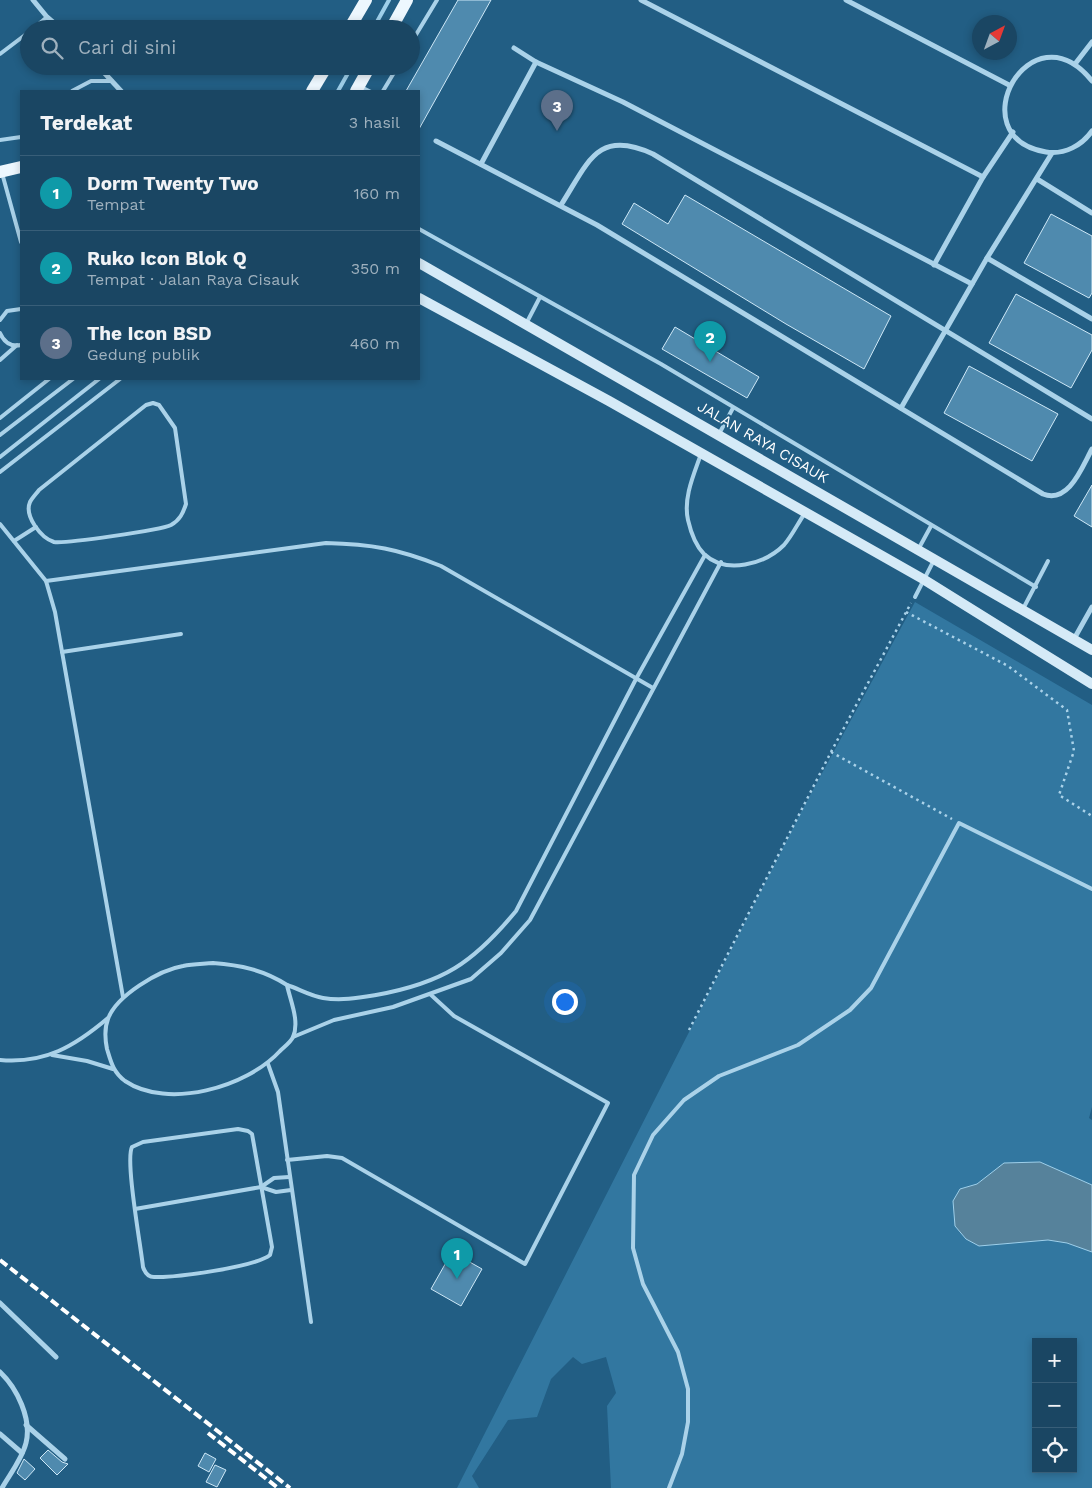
<!DOCTYPE html>
<html lang="id">
<meta charset="utf-8">
<style>
body{margin:0;font-family:"Work Sans",sans-serif;background:#234d69;color:#f1f3f6}
.controls{position:absolute;right:15px;bottom:15px;display:grid;overflow:hidden;border-radius:0px;box-shadow:0 2px 8px #0003}
.controls button{width:45px;height:45px;display:grid;place-items:center;padding:0;border:0;border-bottom:1px solid #385e78;background:#1a4663;color:#f1f3f6;font:25px sans-serif}
.compass{position:absolute;left:972px;top:15px;width:45px;height:45px;border-radius:50%;background:#1a4663;box-shadow:0 2px 8px #0003;rotate:41deg}
.you{position:absolute;left:564px;top:1001px;width:18px;height:18px;margin:-12px;border:4px solid #fff;border-radius:50%;background:#1a73e8;box-shadow:0 0 0 8px #1a73e833}
.badge{display:grid;place-items:center;width:32px;height:32px;border-radius:50%;background:#8c9099;color:#fff;font-size:16px;font-weight:700}
.pin{position:absolute;translate:-50% -41px;filter:drop-shadow(0 1px 2px #0008)}
.pin::after{content:'';position:absolute;top:26px;width:18px;height:15px;background:inherit;clip-path:polygon(0 0,100% 0,50% 100%)}
.list{margin:0;padding:0;list-style:none}
h2{display:flex;justify-content:space-between;align-items:center;height:65px;margin:0;padding:0 20px;font-size:21px}
h2 small{font-size:16px;font-weight:400;color:#9fb1be}
.list li{display:grid;grid-template-columns:32px 1fr auto;gap:15px;align-items:center;box-sizing:border-box;height:75px;padding:0 20px;border-top:1px solid #385e78}
.list b{display:block;font-size:19px;white-space:nowrap}
.list p{margin:0;font-size:16px;white-space:nowrap;color:#9fb1be}
.list em{font-size:16px;font-style:normal;color:#9fb1be}
.icon{flex:none;width:28px;height:28px;fill:none;stroke:currentColor;stroke-width:2;stroke-linecap:round;stroke-linejoin:round}
.map{position:relative;flex:none;width:1092px;height:1488px;overflow:hidden}
.search{position:absolute;background:#1a4663;box-shadow:0 2px 8px #0003;left:20px;top:20px;width:400px;height:55px;display:flex;align-items:center;gap:12px;box-sizing:border-box;padding:0 18px;border-radius:28px;color:#9fb1be;font-size:19px}
.panel{position:absolute;background:#1a4663;box-shadow:0 2px 8px #0003;left:20px;top:90px;width:400px;height:290px;border-radius:0px}
.map>svg:first-child{display:block}
.green{fill:#3277a0;fill-rule:evenodd}
.water{fill:#56829b;stroke:#9ecfea}
.lines{fill:none;stroke-linecap:round;stroke-linejoin:round}
.stream{stroke:#9ecfea;stroke-width:4}
.building{fill:#4f8aae;stroke:#cee8f7}
.path{stroke:#aad2e9;stroke-width:2.5;stroke-dasharray:2.5 4;stroke-linecap:butt}
.service{stroke:#aad2e9;stroke-width:4}
.minor{stroke:#aad2e9;stroke-width:5}
.secondary{stroke:#d5eaf7;stroke-width:10}
.primary{stroke:#edf7fe;stroke-width:12}
.rail{stroke:#fff;stroke-width:4;stroke-dasharray:9 4;stroke-linecap:butt}
.labels{text-anchor:middle;stroke-width:4;stroke-linejoin:round;paint-order:stroke}
.street-label{font-size:15px;fill:#fff;stroke:#225e84}
</style>
<div class="map">
<svg width="1092" height="1488" viewBox="0 0 1092 1488">
<rect width="100%" height="100%" fill="#225e84"/>
<path class="green" d="M915 602 1092 705V1107L1089 1118 1092 1120V1488H611L607 1406 616 1393 606 1357 582 1364 573 1357 551 1379 537 1417 508 1420 472 1476 479 1488H457L801 812ZM1036 1342H1073V1469H1036Z"/>
<polygon class="water" points="1040,1162 1092,1185 1092,1252 1067,1243 1048,1240 979,1246 966,1239 955,1226 953,1201 960,1189 977,1184 1004,1163"/>
<g class="lines">
<g class="stream">
<polyline points="373,29 389,0"/>
<polyline points="338,91 352,66"/>
</g>
</g>
<g class="building">
<polygon points="458,0 491,0 419,129 419,91 406,91"/>
<polygon points="685,195 891,316 864,369 786,324 622,224 634,203 668,224"/>
<polygon points="1051,214 1092,236 1092,293 1089,298 1024,263"/>
<polygon points="1016,294 1092,335 1092,350 1071,388 989,343"/>
<polygon points="675,327 759,377 747,398 662,349"/>
<polygon points="969,366 1058,414 1032,461 944,413"/>
<polygon points="1092,485 1092,527 1074,516"/>
<polygon points="452,1252 482,1269 461,1306 431,1289"/>
<polygon points="48,1450 62,1462 68,1464 57,1475 40,1458"/>
<polygon points="205,1453 216,1459 209,1472 198,1466"/>
<polygon points="24,1459 35,1469 25,1480 17,1473"/>
<polygon points="215,1465 226,1470 217,1487 206,1482"/>
</g>
<g class="lines">
<g class="path">
<polyline points="906,612 1008,666 1067,710 1074,751 1059,795 1092,816"/>
<polyline points="831,752 952,819"/>
<polyline points="689,1030 831,752 911,603"/>
</g>
<g class="service">
<polyline points="33,29 47,17"/>
<polyline points="411,43 437,0"/>
<polyline points="0,54 29,32"/>
<polyline points="361,87 369,91"/>
<polyline points="72,91 91,81 112,81"/>
<polyline points="383,91 398,66"/>
<polyline points="0,140 21,137"/>
<polyline points="2,173 21,242"/>
<polyline points="419,229 661,364 1036,587"/>
<polyline points="0,320 7,311 21,309"/>
<polyline points="526,324 540,297"/>
<path d="M0 333C4 342 11 347 21 345"/>
<polyline points="0,360 17,345"/>
<path d="M153 403 159 405 175 428 186 504C183 513 180 520 171 525 161 530 64 544 54 542 41 538 24 516 30 502 32 498 36 494 39 490L146 405Z"/>
<polyline points="0,418 49,379"/>
<polyline points="719,434 733,408"/>
<polyline points="0,435 73,379"/>
<path d="M701 454C694 474 683 498 688 520 691 533 695 545 704 554 726 575 765 564 784 545 792 536 798 523 805 513"/>
<polyline points="0,457 99,379"/>
<polyline points="0,472 120,379"/>
<polyline points="0,524 46,581 55,612 123,997"/>
<polyline points="14,541 36,527"/>
<polyline points="919,548 931,526"/>
<path d="M46 581 326 543C371 544 399 549 441 566L653 688"/>
<polyline points="915,597 934,560"/>
<polyline points="1023,609 1048,561"/>
<polyline points="62,652 181,634"/>
<path d="M213 963C240 965 264 970 287 985 290 1000 300 1021 293 1037 291 1042 284 1047 280 1051 247 1087 168 1110 125 1081 113 1072 111 1062 107 1049 105 1039 104 1029 108 1019 116 996 159 970 183 966 193 964 203 964 213 963Z"/>
<path d="M287 985C299 989 311 996 323 998 341 1001 358 998 376 995 443 983 473 963 516 911L636 679 705 555"/>
<polyline points="293,1037 334,1020 393,1007 471,979 501,953 530,920 721,562"/>
<polyline points="52,1055 87,1061 113,1069"/>
<path d="M0 1060C45 1064 75 1046 108 1018"/>
<polyline points="268,1064 278,1092 311,1322"/>
<path d="M238 1129 248 1131 252 1134 272 1247 270 1255C255 1267 174 1278 154 1277 149 1277 145 1273 143 1267 141 1247 125 1160 132 1147L143 1142Z"/>
<polyline points="287,1160 327,1156 342,1158 525,1264 608,1103 454,1016 430,994"/>
<polyline points="261,1187 276,1192 291,1190"/>
<polyline points="135,1209 261,1187 274,1178 289,1177"/>
<polyline points="669,1488 682,1454 688,1422 688,1389 678,1352 643,1284 633,1248 634,1175 653,1135 684,1100 719,1076 798,1045 850,1010 871,988 959,823 1092,889"/>
</g>
<g class="minor">
<polyline points="33,0 47,17 61,29"/>
<polyline points="641,0 983,177"/>
<polyline points="846,0 1009,85"/>
<polyline points="514,48 536,62 623,102 972,284"/>
<polyline points="1075,64 1092,42"/>
<polyline points="98,66 121,91"/>
<path d="M1092 81C1031 4 957 137 1046 152 1065 155 1082 145 1092 131"/>
<path d="M436 141 597 225 1043 494C1069 504 1082 467 1092 449"/>
<polyline points="481,164 536,62"/>
<polyline points="1037,179 1092,213"/>
<path d="M561 205C588 163 597 128 653 154L1092 419"/>
<polyline points="987,258 1092,319"/>
<polyline points="934,265 983,177 1013,132"/>
<polyline points="901,408 987,258 1052,153"/>
<polyline points="1074,639 1092,607"/>
<polyline points="0,1303 56,1357"/>
<path d="M0 1372C17 1388 32 1419 26 1443 22 1459 10 1474 2 1488"/>
<polyline points="26,1425 65,1459"/>
<polyline points="0,1434 22,1453"/>
</g>
<g class="secondary">
<polyline points="419,263 1092,650"/>
<polyline points="419,298 609,401 923,579 1092,684"/>
</g>
<g class="primary">
<polyline points="349,29 366,0"/>
<polyline points="391,29 407,0"/>
<polyline points="312,91 327,66"/>
<polyline points="356,91 370,66"/>
<polyline points="0,172 21,167"/>
</g>
<g class="rail">
<polyline points="0,1260 290,1488"/>
<polyline points="208,1433 278,1488"/>
</g>
</g>
<g class="labels">
<g class="street-label">
<text transform="translate(763 442) rotate(30)" y="5">JALAN RAYA CISAUK</text>
</g>
</g>
</svg>
<div class="controls">
<button>+</button>
<button>−</button>
<button><svg class="icon" aria-label="locate" viewBox="0 0 24 24"><circle cx="12" cy="12" r="6"/><path d="M12 2v4M12 18v4M2 12h4M18 12h4"/></svg></button>
</div>
<svg class="compass" viewBox="-18 -18 36 36"><path d="M0-13l5 13h-10z" fill="#e53935"/><path d="M0 13l5-13h-10z" fill="#9fb1be"/></svg>
<div class="you"></div>
<div class="pin badge" style="left:457px;top:1279px;background:#0f9aa8">1</div>
<div class="pin badge" style="left:710px;top:362px;background:#0f9aa8">2</div>
<div class="pin badge" style="left:557px;top:131px;background:#5c6f8a">3</div>
<div class="search"><svg class="icon" aria-label="search" viewBox="0 0 24 24"><circle cx="10" cy="10" r="6"/><path d="M15 15l6 6"/></svg>Cari di sini</div>
<section class="panel">
<h2>Terdekat<small>3 hasil</small></h2>
<ul class="list">
<li><span class="badge" style="background:#0f9aa8">1</span><div><b>Dorm Twenty Two</b><p>Tempat</p></div><em>160 m</em></li>
<li><span class="badge" style="background:#0f9aa8">2</span><div><b>Ruko Icon Blok Q</b><p>Tempat · Jalan Raya Cisauk</p></div><em>350 m</em></li>
<li><span class="badge" style="background:#5c6f8a">3</span><div><b>The Icon BSD</b><p>Gedung publik</p></div><em>460 m</em></li>
</ul>
</section>
</div>
